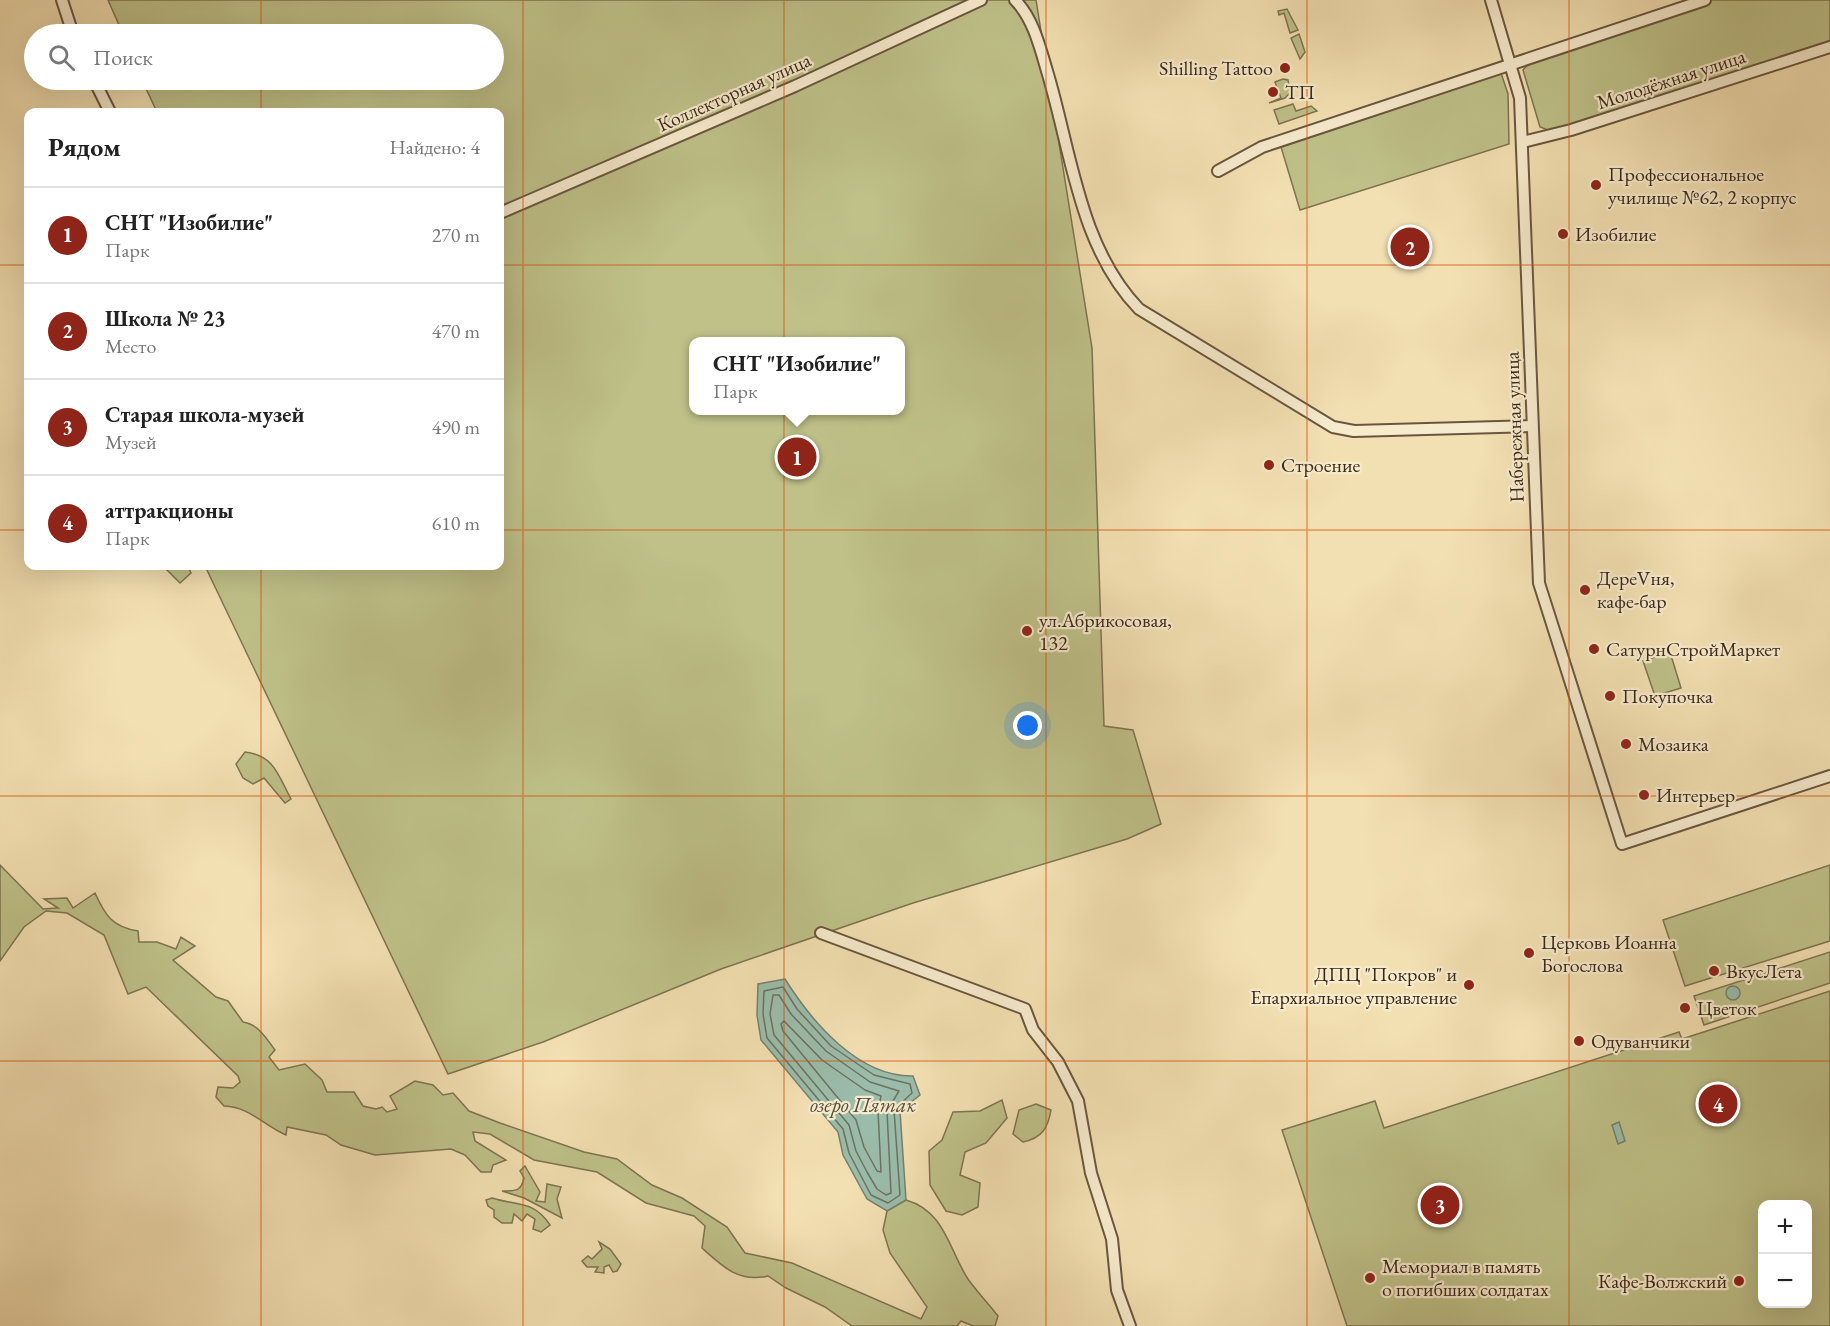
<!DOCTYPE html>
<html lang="ru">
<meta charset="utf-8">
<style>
body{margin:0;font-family:"EB Garamond",serif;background:#f6f6f6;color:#222}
.controls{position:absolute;right:18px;bottom:18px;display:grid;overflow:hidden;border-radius:12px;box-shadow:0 6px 24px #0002}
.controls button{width:54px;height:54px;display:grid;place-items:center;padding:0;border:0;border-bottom:2px solid #e0e0e0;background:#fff;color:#222;font:30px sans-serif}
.you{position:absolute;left:1028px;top:726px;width:21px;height:21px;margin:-15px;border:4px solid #fff;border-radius:50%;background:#1a73e8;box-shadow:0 0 0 9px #1a73e833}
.badge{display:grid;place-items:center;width:39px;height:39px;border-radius:50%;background:#8f2418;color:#fff;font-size:20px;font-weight:700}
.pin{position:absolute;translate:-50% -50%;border:3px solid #fff;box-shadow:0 2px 6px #0006}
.popup{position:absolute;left:689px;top:337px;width:216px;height:78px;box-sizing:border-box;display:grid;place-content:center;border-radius:12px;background:#fff;filter:drop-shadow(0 2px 4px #0005);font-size:20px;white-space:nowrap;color:#767676}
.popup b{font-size:22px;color:#222}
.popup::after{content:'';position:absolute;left:50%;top:100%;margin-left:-12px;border:12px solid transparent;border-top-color:#fff}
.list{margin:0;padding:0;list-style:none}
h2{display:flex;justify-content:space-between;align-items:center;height:78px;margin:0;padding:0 24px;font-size:26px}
h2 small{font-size:20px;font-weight:400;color:#767676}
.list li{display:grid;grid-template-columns:39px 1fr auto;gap:18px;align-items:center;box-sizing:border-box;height:96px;padding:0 24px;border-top:2px solid #e0e0e0}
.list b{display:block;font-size:22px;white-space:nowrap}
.list p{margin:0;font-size:20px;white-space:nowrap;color:#767676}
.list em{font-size:20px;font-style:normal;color:#767676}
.icon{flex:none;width:33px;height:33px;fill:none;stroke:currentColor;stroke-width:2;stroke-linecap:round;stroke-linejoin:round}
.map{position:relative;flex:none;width:1830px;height:1326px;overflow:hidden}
.search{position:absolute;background:#fff;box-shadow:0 6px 24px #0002;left:24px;top:24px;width:480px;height:66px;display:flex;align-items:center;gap:15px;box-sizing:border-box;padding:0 21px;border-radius:33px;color:#767676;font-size:22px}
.panel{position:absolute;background:#fff;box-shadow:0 6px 24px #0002;left:24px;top:108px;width:480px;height:462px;border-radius:12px}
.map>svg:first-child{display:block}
.green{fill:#bfc189;stroke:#7e7451;stroke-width:1.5;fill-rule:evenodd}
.water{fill:#9bbdab;stroke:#758171;stroke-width:1.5}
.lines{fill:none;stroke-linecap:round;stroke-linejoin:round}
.shore{stroke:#6c7262;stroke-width:1.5}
.minor-casing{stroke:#6a563f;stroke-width:14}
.minor{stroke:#f7ebcd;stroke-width:10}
.grid{fill:none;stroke:#d7540d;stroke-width:1.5;stroke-opacity:0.55}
.poi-dot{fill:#8f2418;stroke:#f7ebcd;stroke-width:2}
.labels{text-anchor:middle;stroke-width:4.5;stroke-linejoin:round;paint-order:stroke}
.poi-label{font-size:20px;fill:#3c2819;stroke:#f7ebcd;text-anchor:start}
.street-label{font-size:20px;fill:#3c2819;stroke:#f7ebcd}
.water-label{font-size:21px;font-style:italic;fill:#544d3e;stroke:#f7ebcd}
</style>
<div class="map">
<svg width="1830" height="1326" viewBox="0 0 1830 1326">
<rect width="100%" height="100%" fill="#f3e0b2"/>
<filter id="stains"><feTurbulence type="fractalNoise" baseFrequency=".00333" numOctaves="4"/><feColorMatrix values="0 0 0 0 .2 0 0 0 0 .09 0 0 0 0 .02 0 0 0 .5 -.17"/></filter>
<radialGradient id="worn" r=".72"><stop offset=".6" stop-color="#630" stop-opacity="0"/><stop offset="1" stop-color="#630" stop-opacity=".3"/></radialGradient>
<g class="green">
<path d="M108 0H1036L1092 348 1104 726 1133 730 1161 824 1127 839 913 903 721 969 543 1042 448 1074 205 566H500V112H157L142 80H494V34H123ZM694 342H900V410H694Z"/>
<polygon points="1710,0 1830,0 1830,42 1553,132 1540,127 1523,70 1531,61"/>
<polygon points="1287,9 1298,30 1290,33 1284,13 1279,15 1278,11"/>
<polygon points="1299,34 1305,52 1300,59 1291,38"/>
<polygon points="1501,73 1508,94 1509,144 1300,210 1281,147"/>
<polygon points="1283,79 1288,80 1290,93 1285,98 1269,103 1281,98 1275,82"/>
<polygon points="1293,104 1296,111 1311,106 1317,111 1279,124 1274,110"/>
<polygon points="163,566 188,566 191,573 180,583"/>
<polygon points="1670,652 1681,688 1655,696 1643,661"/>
<path d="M245 752C274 755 278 775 291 799L285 803 264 778 253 784 243 778 236 764Z"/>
<path d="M0 865 43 909 58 908 44 899 67 898 73 908 95 893C105 915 112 927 138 931L139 942H157L176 949 181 937 195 946 173 960 216 997 228 1001 243 1022C258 1024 267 1039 275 1050L269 1057 279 1070 305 1064 322 1080 327 1092H354L363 1106 376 1109 382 1107 387 1112 397 1109 390 1096 415 1081 433 1085 443 1095 453 1093 469 1111 500 1123 584 1152 617 1159 652 1185 682 1198 727 1227 745 1253 792 1263 921 1319 927 1307 890 1253 883 1230 887 1211 906 1200C945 1211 949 1250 968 1279 977 1292 989 1304 998 1316L995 1326H973L961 1321 957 1326H852L825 1307 786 1288 768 1276C739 1283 723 1267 702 1248L705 1226 694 1216 646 1203 597 1172 534 1160 490 1134 473 1132 475 1141 506 1160 493 1165 491 1172H481L465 1155 451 1149 375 1155 341 1145 326 1135 287 1127 286 1135C263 1125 250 1107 224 1106L216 1097 218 1087 233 1088 240 1082 238 1076 146 987 128 994 104 935 67 913 46 911 24 927 0 961Z"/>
<polygon points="1830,865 1830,941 1685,986 1663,920"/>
<polygon points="1830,952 1830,983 1704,1025 1694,996"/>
<path d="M1830 991V1326H1347L1282 1130 1375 1101 1384 1128 1679 1032 1682 1039ZM1762 1204H1808V1304H1762Z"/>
<polygon points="1002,1100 1007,1118 986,1143 965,1152 960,1175 980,1183 978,1207 962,1215 946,1211 930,1185 929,1151 942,1140 953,1112 980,1111"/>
<path d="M1036 1104 1051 1110C1048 1128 1042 1138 1023 1142L1013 1134 1019 1110Z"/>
<path d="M525 1166 540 1192 536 1201 545 1202 547 1184 561 1187 557 1199 562 1218 524 1198 502 1191C515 1191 521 1192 524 1178L520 1171Z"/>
<path d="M492 1198C517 1206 534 1200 550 1225L541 1232 533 1229 535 1219 527 1214 522 1221 514 1214 512 1223H502L494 1217V1210L488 1206 486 1200Z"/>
<polygon points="599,1242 610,1249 621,1264 617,1271 613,1272 609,1265 604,1267 604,1273 595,1272 598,1267 587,1267 582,1261 588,1256 592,1259 602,1249"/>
</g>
<g class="water">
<path d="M785 979C812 1022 858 1077 913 1076L920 1095 900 1111 906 1200 887 1211 867 1199 843 1155 838 1132 761 1040 757 1015 758 984Z"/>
<circle cx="1733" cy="993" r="7"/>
<polygon points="1619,1122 1625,1141 1618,1144 1612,1125"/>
</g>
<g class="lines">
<g class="shore">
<polygon points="783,987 797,1009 831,1046 874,1075 910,1084 912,1093 894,1110 900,1195 888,1203 871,1195 849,1153 843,1129 767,1038 763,1014 764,991"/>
<polygon points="773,995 779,995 791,1014 826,1051 870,1082 899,1091 887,1111 891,1193 886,1195 877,1189 867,1172 856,1151 849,1125 774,1035 770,1014"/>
<polygon points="784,1021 822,1060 865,1090 881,1096 878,1111 881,1172 877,1171 864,1147 856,1120 783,1031 781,1024"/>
</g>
<defs>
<g id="minor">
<polyline points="62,0 73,34"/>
<path d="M1015 0C1033 18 1040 47 1047 71 1071 150 1079 247 1139 309L1333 427 1354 431 1531 426"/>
<polyline points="1491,0 1520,98 1539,583 1622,844 1830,776"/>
<polyline points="94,80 110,112"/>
<polyline points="1523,142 1571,130 1830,47"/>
<polyline points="1218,171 1262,147 1705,0"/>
<polyline points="500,213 795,86 981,0"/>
<polyline points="821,933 1025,1009 1033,1030 1058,1062 1078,1101 1091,1173 1112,1239 1117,1290 1130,1326"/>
</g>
</defs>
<use href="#minor" class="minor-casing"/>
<use href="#minor" class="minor"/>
</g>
<path class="grid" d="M261 0V34M523 0V1326M784 0V1326M1046 0V1326M1307 0V1326M1569 0V1326M261 80V112M0 265H28M500 265H1830M0 530H28M500 530H1830M261 566V1326M0 796H1830M0 1061H1830"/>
<g class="poi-dot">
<circle cx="1285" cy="68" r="6"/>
<circle cx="1273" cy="92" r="6"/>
<circle cx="1596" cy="185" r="6"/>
<circle cx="1563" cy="234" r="6"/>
<circle cx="1269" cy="465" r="6"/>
<circle cx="1585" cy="590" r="6"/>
<circle cx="1027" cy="631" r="6"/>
<circle cx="1594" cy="649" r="6"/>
<circle cx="1610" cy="696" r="6"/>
<circle cx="1626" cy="744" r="6"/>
<circle cx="1644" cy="795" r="6"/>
<circle cx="1529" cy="953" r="6"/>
<circle cx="1714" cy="971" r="6"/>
<circle cx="1469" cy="985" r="6"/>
<circle cx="1685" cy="1008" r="6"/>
<circle cx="1579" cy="1041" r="6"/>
<circle cx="1370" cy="1278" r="6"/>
<circle cx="1739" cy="1281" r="6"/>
</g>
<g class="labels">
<g class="poi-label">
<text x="1273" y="75" text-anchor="end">Shilling Tattoo</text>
<text x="1285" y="99">ТП</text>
<text x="1608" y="181">Профессиональное<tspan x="1608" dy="23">училище №62, 2 корпус</tspan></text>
<text x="1575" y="241">Изобилие</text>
<text x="1281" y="472">Строение</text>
<text x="1597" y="585">ДереVня,<tspan x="1597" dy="23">кафе-бар</tspan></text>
<text x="1039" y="627">ул.Абрикосовая,<tspan x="1039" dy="23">132</tspan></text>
<text x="1606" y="656">СатурнСтройМаркет</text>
<text x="1622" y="703">Покупочка</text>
<text x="1638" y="751">Мозаика</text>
<text x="1656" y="802">Интерьер</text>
<text x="1541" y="949">Церковь Иоанна<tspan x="1541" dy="23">Богослова</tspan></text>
<text x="1726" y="978">ВкусЛета</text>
<text x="1457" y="981" text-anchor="end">ДПЦ "Покров" и<tspan x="1457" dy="23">Епархиальное управление</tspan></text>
<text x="1697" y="1015">Цветок</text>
<text x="1591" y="1048">Одуванчики</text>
<text x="1382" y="1273">Мемориал в память<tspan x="1382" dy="23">о погибших солдатах</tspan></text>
<text x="1727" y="1288" text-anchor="end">Кафе-Волжский</text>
</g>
<g class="street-label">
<text transform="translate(1671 79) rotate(-18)" y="7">Молодёжная улица</text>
<text transform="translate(734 92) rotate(-24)" y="7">Коллекторная улица</text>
<text transform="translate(1514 427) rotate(-92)" y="7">Набережная улица</text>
</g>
<g class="water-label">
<text x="863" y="1112">озеро Пятак</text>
</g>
</g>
<rect width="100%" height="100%" filter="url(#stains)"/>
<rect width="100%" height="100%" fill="url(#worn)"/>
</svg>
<div class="controls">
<button>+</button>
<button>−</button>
</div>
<div class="you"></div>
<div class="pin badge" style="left:797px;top:457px">1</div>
<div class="popup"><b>СНТ &quot;Изобилие&quot;</b>Парк</div>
<div class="pin badge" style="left:1410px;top:247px">2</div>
<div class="pin badge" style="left:1440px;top:1205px">3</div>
<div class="pin badge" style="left:1718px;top:1104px">4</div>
<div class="search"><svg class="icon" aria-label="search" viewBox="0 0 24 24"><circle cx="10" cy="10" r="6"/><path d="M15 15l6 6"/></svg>Поиск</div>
<section class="panel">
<h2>Рядом<small>Найдено: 4</small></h2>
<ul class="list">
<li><span class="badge">1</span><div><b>СНТ &quot;Изобилие&quot;</b><p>Парк</p></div><em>270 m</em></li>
<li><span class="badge">2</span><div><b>Школа № 23</b><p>Место</p></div><em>470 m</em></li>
<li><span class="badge">3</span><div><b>Старая школа-музей</b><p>Музей</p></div><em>490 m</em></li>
<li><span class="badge">4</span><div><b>аттракционы</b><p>Парк</p></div><em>610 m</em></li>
</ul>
</section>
</div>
